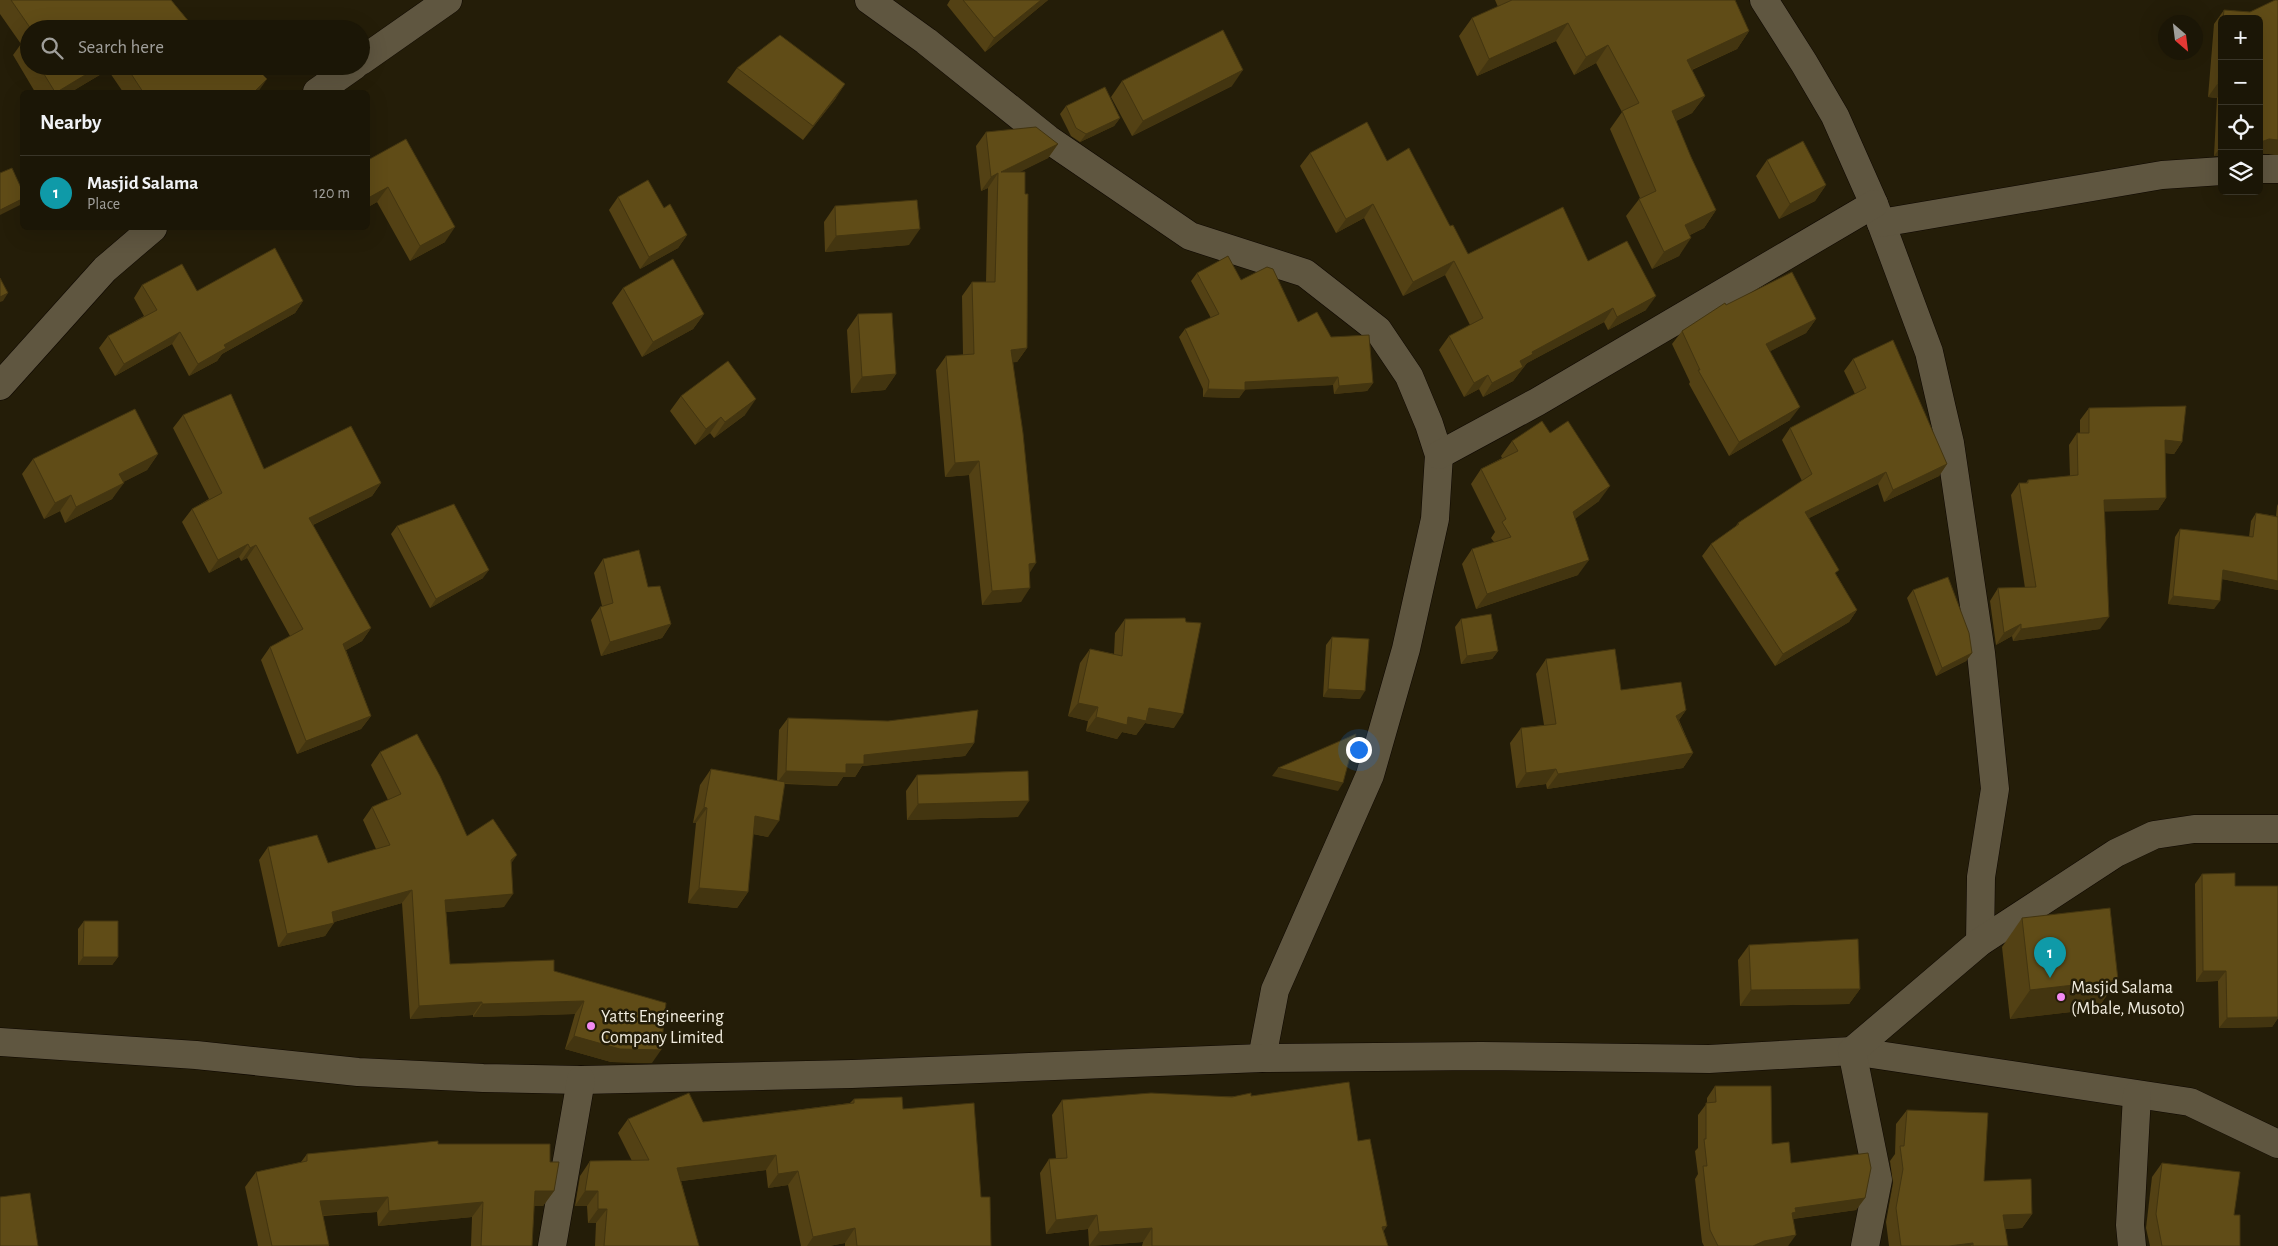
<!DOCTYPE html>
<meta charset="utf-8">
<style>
body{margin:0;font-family:"Alegreya Sans",sans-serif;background:#282314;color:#f1f3f6}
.controls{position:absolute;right:15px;top:15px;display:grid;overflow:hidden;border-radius:8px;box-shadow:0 5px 20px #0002}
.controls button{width:45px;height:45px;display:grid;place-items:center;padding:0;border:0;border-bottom:1px solid #393528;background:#1b1606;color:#f1f3f6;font:25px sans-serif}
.compass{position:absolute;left:2158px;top:15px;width:45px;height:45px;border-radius:50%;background:#1b1606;box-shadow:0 5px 20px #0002;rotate:152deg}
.you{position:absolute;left:1358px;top:749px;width:18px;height:18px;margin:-12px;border:4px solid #fff;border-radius:50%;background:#1a73e8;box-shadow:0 0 0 8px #1a73e833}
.badge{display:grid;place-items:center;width:32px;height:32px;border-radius:50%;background:#d93025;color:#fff;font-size:16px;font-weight:700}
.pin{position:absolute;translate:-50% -41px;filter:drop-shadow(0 1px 2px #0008)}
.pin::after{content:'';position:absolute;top:26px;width:18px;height:15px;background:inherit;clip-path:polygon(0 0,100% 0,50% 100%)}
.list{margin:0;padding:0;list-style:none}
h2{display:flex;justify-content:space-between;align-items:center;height:65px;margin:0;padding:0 20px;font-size:21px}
h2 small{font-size:16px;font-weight:400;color:#a09f9b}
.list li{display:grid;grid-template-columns:32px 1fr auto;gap:15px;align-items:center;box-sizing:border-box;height:75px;padding:0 20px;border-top:1px solid #393528}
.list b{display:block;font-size:19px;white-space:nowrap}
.list p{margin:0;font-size:16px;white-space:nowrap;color:#a09f9b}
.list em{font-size:16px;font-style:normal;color:#a09f9b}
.icon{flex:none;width:28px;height:28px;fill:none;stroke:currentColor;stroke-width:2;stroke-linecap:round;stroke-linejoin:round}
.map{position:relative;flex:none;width:2278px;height:1246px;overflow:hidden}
.search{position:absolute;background:#1b1606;box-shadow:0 5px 20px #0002;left:20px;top:20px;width:350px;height:55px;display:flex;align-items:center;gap:12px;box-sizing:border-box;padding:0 18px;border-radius:28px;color:#a09f9b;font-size:19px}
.panel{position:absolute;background:#1b1606;box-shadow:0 5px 20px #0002;left:20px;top:90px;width:350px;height:140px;border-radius:8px}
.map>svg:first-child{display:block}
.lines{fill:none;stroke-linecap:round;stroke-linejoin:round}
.minor-casing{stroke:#0e0700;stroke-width:29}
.minor{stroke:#5f5640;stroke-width:28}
.wall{fill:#534114}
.shaded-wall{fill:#433510}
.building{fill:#604c17;stroke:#433510}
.poi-dot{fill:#f38af2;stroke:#241d08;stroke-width:2}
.labels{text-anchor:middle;stroke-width:5;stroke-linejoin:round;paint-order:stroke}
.poi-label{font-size:18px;fill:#f1ecdf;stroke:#241d08;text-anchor:start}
</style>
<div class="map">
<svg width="2278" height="1246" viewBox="0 0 2278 1246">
<rect width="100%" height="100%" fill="#241d08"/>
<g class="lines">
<defs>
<g id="minor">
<polyline points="869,0 926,41 1048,139 1190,236 1305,273 1378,330 1409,376 1429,424 1439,455 1435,519 1406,649 1370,775 1275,990 1262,1058"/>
<polyline points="1764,0 1804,63 1835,116 1874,204 1929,352 1942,409 1950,443 1981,653 1995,789 1981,877 1980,942"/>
<polyline points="361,61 448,0"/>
<polyline points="317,92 354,66"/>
<polyline points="2259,169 2278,169"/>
<polyline points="1881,223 2162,175 2222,171"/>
<polyline points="0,386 105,269 153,228"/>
<polyline points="1439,455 1537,402 1874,204"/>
<polyline points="0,1042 196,1055 358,1072 483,1078 581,1080 852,1074 1262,1058 1481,1056 1709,1059 1852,1051 2190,1102 2278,1144"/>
<polyline points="552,1246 581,1080"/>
<polyline points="1865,1246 1878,1180 1852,1051 1980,942 2116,853 2154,835 2194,829 2278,829"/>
<polyline points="2132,1246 2130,1225 2137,1095"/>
</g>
</defs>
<use href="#minor" class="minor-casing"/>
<use href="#minor" class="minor"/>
</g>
<g class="wall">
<polygon points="0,0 171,0 195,29 29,29 29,66 254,66 258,92 123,92 108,70 71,92 35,92 13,55 21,44 0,14"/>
<polygon points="950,0 1048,0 985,52 947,5"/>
<polygon points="1495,0 1735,0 1749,31 1737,49 1692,70 1705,96 1692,113 1676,121 1691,157 1716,210 1704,228 1690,235 1679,256 1652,269 1626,216 1640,198 1610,129 1622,112 1596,63 1574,75 1556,41 1477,76 1459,36 1472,18 1498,7"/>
<polygon points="2278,0 2278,155 2259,153 2259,19 2222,19 2222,156 2214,156 2217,98 2208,97 2214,24 2224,10 2250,12"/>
<polygon points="737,68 836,98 803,140 727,82"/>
<polygon points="1122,81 1232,86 1132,136 1111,97"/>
<polygon points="1066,106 1120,118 1114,126 1080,142 1071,136 1060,114"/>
<polygon points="986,132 1058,144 1048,158 1019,172 1027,348 1017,362 1013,362 1029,573 1021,602 982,605 969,475 945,477 936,370 946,356 963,355 962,296 972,282 986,282 988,188 981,191 976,146"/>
<polygon points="1310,153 1387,161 1450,226 1468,254 1588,261 1646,310 1608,330 1604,322 1527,363 1513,381 1483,397 1479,389 1464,397 1439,350 1449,336 1470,325 1445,275 1403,296 1364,218 1336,233 1300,166"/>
<polygon points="368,160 445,242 410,261 377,202 368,207"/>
<polygon points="1767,160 1826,185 1815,201 1779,219 1756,176"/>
<polygon points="618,197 664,208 687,235 678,248 640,269 609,210"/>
<polygon points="835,206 909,245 825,252 824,222"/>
<polygon points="1197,273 1241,280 1298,322 1331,337 1373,383 1367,391 1334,394 1333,385 1245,389 1239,398 1203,397 1203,389 1179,337 1185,329 1211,318 1191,281"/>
<polygon points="142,285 197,291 303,301 295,313 222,354 217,361 189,376 172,344 115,376 99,348 108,336 144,316 134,298"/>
<polygon points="623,288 704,314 693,329 642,357 612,303"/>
<polygon points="1726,305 1816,319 1806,333 1770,351 1790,420 1729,456 1689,384 1690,382 1672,344 1682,331"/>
<polygon points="858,314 896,374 885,390 851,393 847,330"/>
<polygon points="1853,359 1947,464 1939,476 1884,502 1878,484 1809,518 1836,574 1857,610 1849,622 1775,666 1702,556 1711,544 1735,527 1738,523 1802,481 1782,440 1790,428 1855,394 1844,371"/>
<polygon points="681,396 745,415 714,438 710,433 695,445 670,411"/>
<polygon points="2089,408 2182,442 2174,454 2165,453 2166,498 2158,510 2104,511 2100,629 2013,641 2012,636 1996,645 1990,601 1998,588 2025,588 2011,495 2019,483 2026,483 2028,480 2070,476 2069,445 2077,433 2080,433 2080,420"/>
<polygon points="183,415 264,469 381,483 372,496 313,525 371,628 362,641 346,650 371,716 361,729 297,754 261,660 270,647 290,636 247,558 241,561 239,557 209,573 182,522 192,509 209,499 173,428"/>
<polygon points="1550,433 1599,501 1575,518 1578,575 1476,609 1462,564 1472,549 1494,542 1491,538 1495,532 1471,484 1481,469 1502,458 1501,456 1512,441"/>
<polygon points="158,454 147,470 123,482 112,499 65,523 60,511 44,519 22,474 33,459"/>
<polygon points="2278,504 2278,590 2222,579 2214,609 2168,604 2175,537 2180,529 2249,537 2251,521 2256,513 2276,516 2277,506"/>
<polygon points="397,526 483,578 430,608 391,534"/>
<polygon points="603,559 648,587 671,624 662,638 601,656 591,620 600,607 602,606 594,573"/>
<polygon points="1913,590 1972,653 1966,661 1936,676 1907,598"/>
<polygon points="1125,619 1174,728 1145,723 1136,735 1122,732 1117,739 1086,731 1088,721 1068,716 1080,663 1090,649 1114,654 1115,633"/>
<polygon points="1461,619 1498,651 1492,659 1461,664 1455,627"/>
<polygon points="1332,637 1360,699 1323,697 1326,645"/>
<polygon points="1546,659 1621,690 1686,710 1679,720 1693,753 1683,768 1547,789 1546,784 1516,788 1510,743 1521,728 1544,725 1536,674"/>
<polygon points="788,718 974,743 965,756 862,766 855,777 843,777 837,786 785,784 768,837 753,834 748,892 737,908 688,903 696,823 693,823 700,785 711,769 777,781 779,730"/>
<polygon points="380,752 467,836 511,864 504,907 446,912 450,964 554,971 652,1063 611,1062 565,1049 575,1014 473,1017 473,1015 410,1019 402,903 334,922 325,936 278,947 259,860 268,847 328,863 376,849 363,820 372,807 388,800 371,765"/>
<polygon points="917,775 1018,817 907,820 906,791"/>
<polygon points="2202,874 2235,886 2278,886 2278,1018 2272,1027 2219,1028 2218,981 2196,982 2195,884"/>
<polygon points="2022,918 2118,980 2097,1009 2010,1019 2002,947"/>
<polygon points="84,921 118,957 112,965 78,965 78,929"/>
<polygon points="1749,945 1860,989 1849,1004 1740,1006 1738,960"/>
<polygon points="1715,1086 1791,1163 1865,1198 1856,1210 1793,1219 1788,1246 1704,1246 1702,1242 1695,1179 1698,1174 1695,1151 1698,1148 1698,1115 1707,1103 1707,1098"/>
<polygon points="1251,1096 1358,1141 1388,1246 1142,1246 1143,1242 1089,1246 1088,1229 1046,1234 1040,1173 1049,1159 1056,1159 1052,1115 1062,1100"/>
<polygon points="854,1099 903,1109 981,1197 991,1246 845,1246 845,1243 829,1246 801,1246 788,1185 768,1188 766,1170 681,1181 699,1246 595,1246 596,1223 588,1223 587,1206 575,1206 580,1176 590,1161 632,1161 618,1133 628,1119 703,1122 850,1103"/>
<polygon points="1907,1110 1984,1181 2032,1214 2022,1228 2005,1229 2008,1246 1889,1246 1886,1222 1893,1183 1890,1161 1895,1154 1896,1124"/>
<polygon points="438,1144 550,1162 554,1191 543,1206 534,1206 532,1246 471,1246 472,1217 378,1226 377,1212 323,1216 329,1246 258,1246 245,1187 256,1172 301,1162 307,1154"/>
<polygon points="2162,1163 2240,1246 2150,1246 2146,1228 2152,1177"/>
</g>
<g class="shaded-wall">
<polygon points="1041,0 1048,0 985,52 994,38"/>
<polygon points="1568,23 1556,41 1477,76 1489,59"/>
<polygon points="1749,31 1737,49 1675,77 1687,60"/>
<polygon points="1608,45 1596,63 1574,75 1586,57"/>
<polygon points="100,66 111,66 108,70 71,92 57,92"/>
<polygon points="1243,70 1232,86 1132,136 1143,121"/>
<polygon points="267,79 258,92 254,92"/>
<polygon points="2218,83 2222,84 2222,92 2217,98 2208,97"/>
<polygon points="845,84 836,98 803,140 813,126"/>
<polygon points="1705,96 1692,113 1660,129 1672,111"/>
<polygon points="1120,118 1114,126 1080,142 1086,134"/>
<polygon points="2269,139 2278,140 2278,155 2259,153 2259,144 2261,142"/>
<polygon points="1058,144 1048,158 998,183 1001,172"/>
<polygon points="2222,145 2222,156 2214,156"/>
<polygon points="998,173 988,188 981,191 991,177"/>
<polygon points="1826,185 1815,201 1779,219 1790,204"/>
<polygon points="388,187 377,202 368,207 368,198"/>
<polygon points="22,199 22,202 20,205 0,215 0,210"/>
<polygon points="1373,204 1364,218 1336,233 1346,219"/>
<polygon points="1716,210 1704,228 1673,243 1685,225"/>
<polygon points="455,227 445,242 410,261 420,246"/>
<polygon points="920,229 909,245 825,252 836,236"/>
<polygon points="687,235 678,248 640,269 649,257"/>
<polygon points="1691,238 1679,256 1652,269 1664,252"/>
<polygon points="1454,261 1445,275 1403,296 1413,282"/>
<polygon points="8,293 3,301 0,302 0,297"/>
<polygon points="1656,296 1646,310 1608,330 1617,317"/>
<polygon points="303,301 295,313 222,354 217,361 189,376 198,364 224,345"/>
<polygon points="1613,308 1604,322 1527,363 1513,381 1483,397 1492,383 1532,352"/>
<polygon points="704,314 693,329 642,357 653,342"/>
<polygon points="1816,319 1806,333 1757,358 1766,344"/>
<polygon points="180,332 172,344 115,376 124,364"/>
<polygon points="1027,348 1017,362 1001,364 1011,350"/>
<polygon points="896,374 885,390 851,393 862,377"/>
<polygon points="1488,375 1479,389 1464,397 1474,383"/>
<polygon points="1338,377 1333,385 1240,390 1245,382"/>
<polygon points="1373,383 1367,391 1334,394 1339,386"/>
<polygon points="1208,389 1245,390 1239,398 1203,397"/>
<polygon points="756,399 745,415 714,438 725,422"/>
<polygon points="1800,407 1790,420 1729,456 1739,442"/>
<polygon points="721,417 710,433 695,445 706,429"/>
<polygon points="2165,440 2182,442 2174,454 2156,452"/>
<polygon points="158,454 147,470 108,490 119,474"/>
<polygon points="979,461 969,475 945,477 955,463"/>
<polygon points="1947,464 1939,476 1884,502 1893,490"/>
<polygon points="1886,472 1878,484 1797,524 1805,512"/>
<polygon points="124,483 112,499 65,523 76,507"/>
<polygon points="381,483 372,496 300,531 309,518"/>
<polygon points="1610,486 1599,501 1563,528 1573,512"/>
<polygon points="71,495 60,511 44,519 55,503"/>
<polygon points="2166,498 2158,510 2095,512 2104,500"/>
<polygon points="248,544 239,557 209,573 218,560"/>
<polygon points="256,545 247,558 241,561 250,548"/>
<polygon points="1589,560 1578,575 1476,609 1487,594"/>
<polygon points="1036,563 1027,577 1029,564"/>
<polygon points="489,570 483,578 430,608 436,599"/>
<polygon points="2223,570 2278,581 2278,590 2217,578"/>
<polygon points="1030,588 1021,602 982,605 992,591"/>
<polygon points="2173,596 2220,601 2214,609 2168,604"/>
<polygon points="1857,610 1849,622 1775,666 1783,654"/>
<polygon points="2109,617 2100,629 2013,641 2021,629"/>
<polygon points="671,624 662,638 601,656 610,642"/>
<polygon points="2021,624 2012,636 1996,645 2004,633"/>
<polygon points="371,628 362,641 334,657 343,644"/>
<polygon points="1498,651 1492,659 1461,664 1467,656"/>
<polygon points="1972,653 1966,661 1936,676 1942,668"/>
<polygon points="1328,689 1365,691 1360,699 1323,697"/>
<polygon points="1078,703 1098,707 1088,721 1068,716"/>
<polygon points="1149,708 1183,714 1174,728 1145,723 1136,735 1122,732 1117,739 1086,731 1096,717 1128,717"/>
<polygon points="1686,710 1676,724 1676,716"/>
<polygon points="371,716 361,729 297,754 306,741"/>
<polygon points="974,743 965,756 862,766 855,777 843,777 837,786 777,783 786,771 846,764 864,755"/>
<polygon points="1693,753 1683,768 1547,789 1558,774"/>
<polygon points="1278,768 1343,783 1338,791 1272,776"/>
<polygon points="1556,769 1546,784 1516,788 1526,773"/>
<polygon points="1029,801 1018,817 907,820 918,804"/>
<polygon points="704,807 707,808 696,823 693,823"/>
<polygon points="755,816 779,821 768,837 744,832"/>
<polygon points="517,855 508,868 511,860"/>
<polygon points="699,888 748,892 737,908 688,903"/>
<polygon points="412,890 402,903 323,925 332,912"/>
<polygon points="513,894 504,907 436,913 445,900"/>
<polygon points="334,923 325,936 278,947 287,934"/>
<polygon points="83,957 118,957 112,965 78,965"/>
<polygon points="2203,971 2226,971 2218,981 2196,982"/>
<polygon points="2118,980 2097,1009 2010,1019 2030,990"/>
<polygon points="1860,989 1849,1004 1740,1006 1751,990"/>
<polygon points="584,1001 575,1014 473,1017 482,1004"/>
<polygon points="482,1002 473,1015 410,1019 419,1006"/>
<polygon points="2278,1017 2278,1018 2272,1027 2219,1028 2227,1018"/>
<polygon points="574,1036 661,1050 652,1063 611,1062 565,1049"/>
<polygon points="776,1155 766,1170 667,1183 677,1168"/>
<polygon points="798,1171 788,1185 768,1188 778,1174"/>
<polygon points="535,1191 554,1191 543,1206 524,1206"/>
<polygon points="585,1191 598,1191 587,1206 575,1206"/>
<polygon points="388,1197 377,1212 309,1216 320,1201"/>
<polygon points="1865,1198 1856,1210 1791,1219 1783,1225 1795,1208"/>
<polygon points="483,1202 472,1217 378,1226 389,1211"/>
<polygon points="598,1209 607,1209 596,1223 588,1223"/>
<polygon points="2032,1214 2022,1228 1993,1230 2003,1215"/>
<polygon points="1097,1215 1088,1229 1046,1234 1056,1220"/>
<polygon points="1387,1226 1378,1240 1382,1227"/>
<polygon points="855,1228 845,1243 829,1246 807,1246 813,1237"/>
<polygon points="1152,1228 1143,1242 1089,1246 1099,1232"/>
<polygon points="1796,1235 1788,1246 1753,1246 1764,1241"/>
<polygon points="1973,1243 1971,1246 1949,1246"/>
</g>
<g class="building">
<polygon points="11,0 171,0 195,29 31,29"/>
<polygon points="963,0 1041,0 994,38"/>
<polygon points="1512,0 1735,0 1749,31 1687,60 1705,96 1672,111 1691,157 1716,210 1685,225 1691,238 1664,252 1639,199 1656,191 1622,111 1639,103 1608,45 1586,57 1568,23 1489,59 1472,18"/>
<polygon points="2275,0 2278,0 2278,140 2269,139 2261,142 2259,144 2259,19 2223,19 2224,10 2250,12"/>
<polygon points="1223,30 1243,70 1143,121 1122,81"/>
<polygon points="780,35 845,84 813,126 737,68"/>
<polygon points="29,37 29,49 23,41"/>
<polygon points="2222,38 2222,84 2218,83"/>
<polygon points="39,66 100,66 57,92 55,92"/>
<polygon points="126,66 254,66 267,79 254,92 143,92"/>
<polygon points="1105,87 1120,118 1086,134 1076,128 1066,106"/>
<polygon points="1367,122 1387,161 1409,148 1450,226 1453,225 1468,254 1563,207 1588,261 1627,241 1656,296 1617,317 1613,308 1532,352 1533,354 1520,361 1523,367 1492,383 1488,375 1474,383 1449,336 1483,318 1454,261 1413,282 1373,204 1346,219 1310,153"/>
<polygon points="1036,127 1058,144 1001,172 1025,172 1025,194 1028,194 1027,348 1011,350 1023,433 1036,563 1029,564 1030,588 992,591 979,461 955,463 946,356 974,354 972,282 995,282 998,173 991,177 986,132"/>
<polygon points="406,139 455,227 420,246 388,187 368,198 368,160"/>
<polygon points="1803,141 1826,185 1790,204 1767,160"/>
<polygon points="12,168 22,190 22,199 0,210 0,173"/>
<polygon points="648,180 664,208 670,204 687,235 649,257 618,197"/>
<polygon points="917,200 920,229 836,236 835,206"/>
<polygon points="275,248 303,301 224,345 226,348 198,364 180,332 124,364 108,336 157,310 142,285 182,264 197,291"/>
<polygon points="1228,256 1241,280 1267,267 1273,269 1298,322 1317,312 1331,337 1369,335 1373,383 1339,386 1338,377 1245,382 1245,390 1208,389 1209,381 1185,329 1219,314 1197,273"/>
<polygon points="673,259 704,314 653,342 623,288"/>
<polygon points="1792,272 1816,319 1766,344 1800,407 1739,442 1698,370 1700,370 1682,331 1725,303 1726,305"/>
<polygon points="0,278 8,293 0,297"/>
<polygon points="892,313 896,374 862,377 858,314"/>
<polygon points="1893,340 1947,464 1893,490 1886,472 1805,512 1839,570 1835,573 1857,610 1783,654 1711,544 1739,524 1738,523 1812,474 1790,428 1866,388 1853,359"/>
<polygon points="728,361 756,399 725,422 721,417 706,429 681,396"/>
<polygon points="231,394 264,469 351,426 381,483 309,518 371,628 343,644 371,716 306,741 270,647 303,629 256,545 250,548 248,544 218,560 192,509 222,493 183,415"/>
<polygon points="2186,406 2182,442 2165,440 2166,498 2104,500 2109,617 2021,629 2021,624 2004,633 1998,588 2036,587 2019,483 2028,483 2028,480 2078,475 2077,433 2089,433 2089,408"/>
<polygon points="135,409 158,454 119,474 124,483 76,507 71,495 55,503 33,459"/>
<polygon points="1542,421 1550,433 1568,421 1610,486 1573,512 1589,560 1487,594 1472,549 1511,537 1502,522 1506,519 1481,469 1518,451 1512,441"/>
<polygon points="454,504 489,570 436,599 397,526"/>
<polygon points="2256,513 2278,517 2278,581 2223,570 2220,601 2173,596 2180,529 2253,537"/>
<polygon points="639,550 648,587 660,586 671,624 610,642 600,607 613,603 603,559"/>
<polygon points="1948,577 1969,633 1972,653 1942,668 1913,590"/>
<polygon points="1491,614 1498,651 1467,656 1461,619"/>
<polygon points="1185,618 1186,622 1201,623 1183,714 1149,708 1146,721 1128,717 1127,725 1096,717 1098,707 1078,703 1090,649 1122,656 1125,619"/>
<polygon points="1332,637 1369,639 1365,691 1328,689"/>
<polygon points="1615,649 1621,690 1681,682 1686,710 1676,716 1693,753 1558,774 1556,769 1526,773 1521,728 1556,724 1546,659"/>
<polygon points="978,710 974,743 864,755 864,764 846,764 846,773 786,771 788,718 888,721"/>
<polygon points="417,734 440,776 467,836 493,819 517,855 511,860 513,894 445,900 450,964 554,960 554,971 666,1003 661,1050 620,1049 574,1036 584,1001 482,1004 482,1002 419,1006 412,890 332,912 334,923 287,934 268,847 317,835 328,863 390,845 372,807 401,794 380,752"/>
<polygon points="1356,734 1343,783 1278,768"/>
<polygon points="711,769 785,782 779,821 755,816 748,892 699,888 707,808 704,807"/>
<polygon points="1028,771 1029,801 918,804 917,775"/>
<polygon points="2235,873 2235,886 2278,886 2278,1017 2227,1018 2226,971 2203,971 2202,874"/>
<polygon points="2110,908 2118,980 2030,990 2022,918"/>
<polygon points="84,921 118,921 118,957 83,957"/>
<polygon points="1858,939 1860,989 1751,990 1749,945"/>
<polygon points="1349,1082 1358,1141 1370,1139 1387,1226 1382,1227 1388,1246 1152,1246 1152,1228 1099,1232 1097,1215 1056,1220 1049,1159 1067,1158 1062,1100 1151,1093 1232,1097 1251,1093 1251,1096"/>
<polygon points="1715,1086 1771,1086 1772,1144 1789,1142 1791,1163 1868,1153 1871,1168 1865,1198 1795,1208 1796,1212 1792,1213 1796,1235 1764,1241 1753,1246 1718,1246 1710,1230 1703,1166 1707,1166 1704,1139 1706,1139 1706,1103 1716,1102"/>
<polygon points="689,1093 703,1122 854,1103 854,1099 902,1097 903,1109 974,1103 981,1197 990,1197 991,1246 857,1246 855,1228 813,1237 798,1171 778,1174 776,1155 677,1168 699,1246 604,1246 607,1209 598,1209 598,1191 585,1191 590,1161 649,1160 628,1119"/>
<polygon points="1907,1110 1988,1113 1984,1181 2031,1179 2032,1214 2003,1215 2008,1246 1973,1246 1973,1243 1949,1246 1901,1246 1896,1208 1903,1169 1900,1146 1904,1146"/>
<polygon points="438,1141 438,1144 550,1144 550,1162 559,1162 554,1191 535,1191 532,1246 481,1246 483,1202 389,1211 388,1197 320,1201 329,1245 272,1246 256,1172 307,1161 307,1154"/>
<polygon points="2162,1163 2240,1172 2234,1215 2240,1215 2240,1246 2162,1246 2156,1214"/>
<polygon points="30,1193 38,1246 0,1246 0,1197"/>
</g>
<g class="poi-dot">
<circle cx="2061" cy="997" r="5"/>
<circle cx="591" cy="1026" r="5"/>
</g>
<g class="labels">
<g class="poi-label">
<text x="2071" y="993">Masjid Salama<tspan x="2071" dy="21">(Mbale, Musoto)</tspan></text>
<text x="601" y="1022">Yatts Engineering<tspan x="601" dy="21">Company Limited</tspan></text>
</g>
</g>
</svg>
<div class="controls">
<button>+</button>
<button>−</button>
<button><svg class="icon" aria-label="locate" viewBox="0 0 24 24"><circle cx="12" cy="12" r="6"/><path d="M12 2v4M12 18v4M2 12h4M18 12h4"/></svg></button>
<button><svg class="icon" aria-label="layers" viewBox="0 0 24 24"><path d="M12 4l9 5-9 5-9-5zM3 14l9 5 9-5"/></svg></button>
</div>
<svg class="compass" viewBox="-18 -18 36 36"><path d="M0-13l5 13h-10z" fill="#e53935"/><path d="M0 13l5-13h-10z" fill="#a09f9b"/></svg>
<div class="you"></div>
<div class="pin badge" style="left:2050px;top:978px;background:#0f9aa8">1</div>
<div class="search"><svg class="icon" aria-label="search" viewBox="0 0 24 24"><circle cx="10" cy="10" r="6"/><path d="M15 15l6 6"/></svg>Search here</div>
<section class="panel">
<h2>Nearby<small></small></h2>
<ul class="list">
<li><span class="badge" style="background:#0f9aa8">1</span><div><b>Masjid Salama</b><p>Place</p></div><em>120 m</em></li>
</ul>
</section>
</div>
